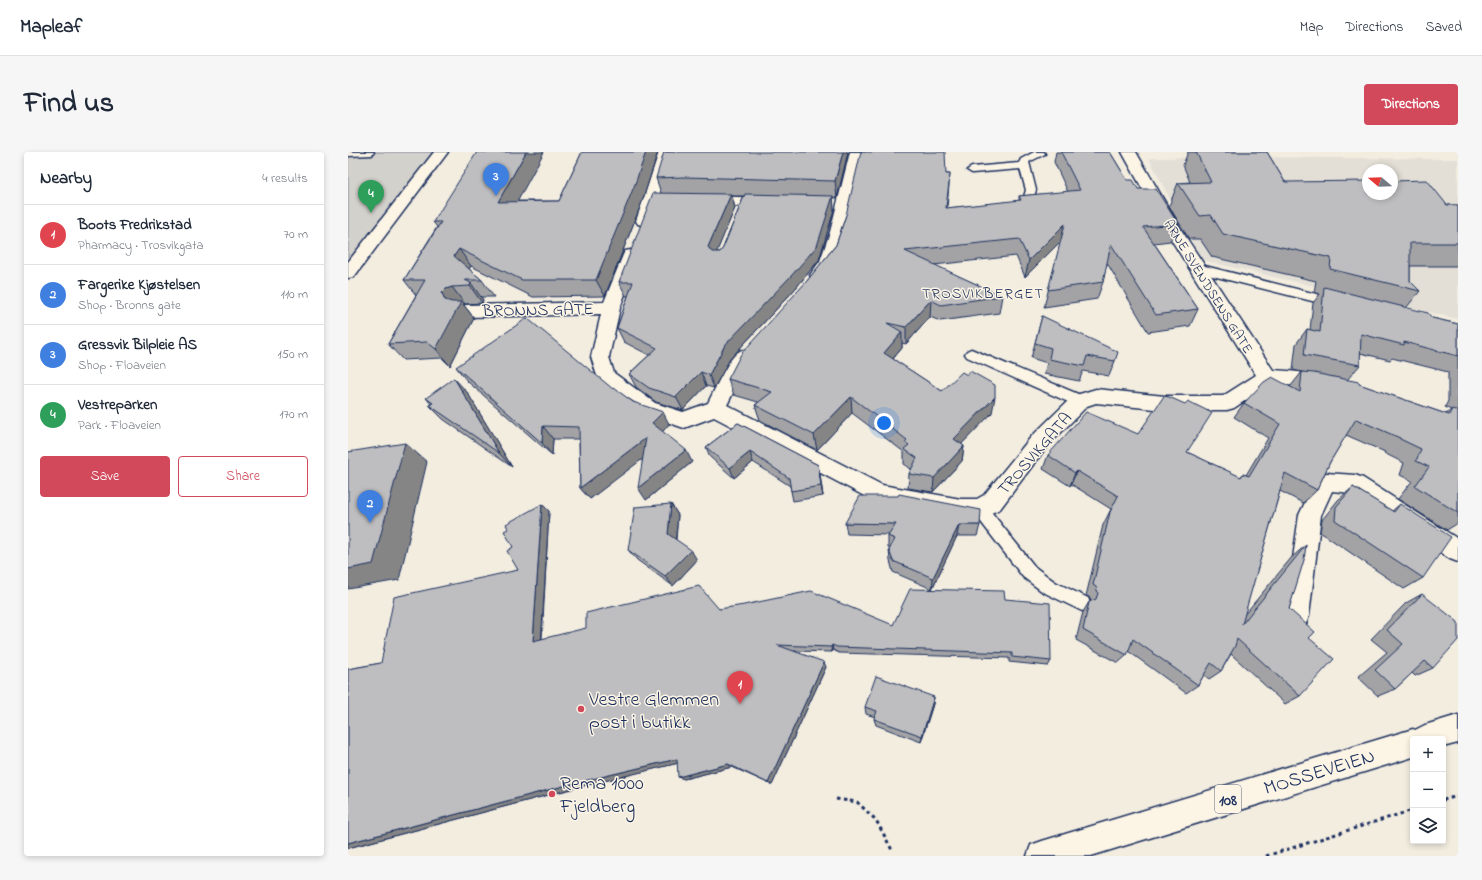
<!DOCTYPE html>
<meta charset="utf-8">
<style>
body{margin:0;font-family:"Indie Flower",sans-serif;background:#f6f6f7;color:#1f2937}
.controls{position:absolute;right:12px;bottom:12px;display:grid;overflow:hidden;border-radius:4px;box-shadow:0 2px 6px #0003}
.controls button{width:36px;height:36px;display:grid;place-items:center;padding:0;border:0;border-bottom:1px solid #e0e1e3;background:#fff;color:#1f2937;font:20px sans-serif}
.compass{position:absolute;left:1014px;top:12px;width:36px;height:36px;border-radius:50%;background:#fff;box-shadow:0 2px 6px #0003;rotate:289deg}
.you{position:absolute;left:536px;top:271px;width:14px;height:14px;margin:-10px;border:3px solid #fff;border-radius:50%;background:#1a73e8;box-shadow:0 0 0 6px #1a73e833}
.badge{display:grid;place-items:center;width:26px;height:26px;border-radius:50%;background:#d1495b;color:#fff;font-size:13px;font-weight:700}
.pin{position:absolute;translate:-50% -33px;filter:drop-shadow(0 1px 2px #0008)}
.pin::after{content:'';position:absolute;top:21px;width:14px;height:12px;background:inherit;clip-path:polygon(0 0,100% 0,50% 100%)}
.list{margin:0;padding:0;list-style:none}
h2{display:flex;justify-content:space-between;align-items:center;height:52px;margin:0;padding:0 16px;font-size:17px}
h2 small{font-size:13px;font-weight:400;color:#747a83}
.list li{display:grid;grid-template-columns:26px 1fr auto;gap:12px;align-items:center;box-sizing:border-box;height:60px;padding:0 16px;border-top:1px solid #e0e1e3}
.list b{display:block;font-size:15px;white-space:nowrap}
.list p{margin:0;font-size:13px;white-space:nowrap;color:#747a83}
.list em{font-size:13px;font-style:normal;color:#747a83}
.actions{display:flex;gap:8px;padding:12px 16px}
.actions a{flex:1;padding:9px 0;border:1px solid #d1495b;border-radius:4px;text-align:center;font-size:14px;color:#d1495b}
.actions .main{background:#d1495b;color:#fff}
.icon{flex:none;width:22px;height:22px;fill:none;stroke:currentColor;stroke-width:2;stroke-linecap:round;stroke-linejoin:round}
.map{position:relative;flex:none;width:1110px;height:704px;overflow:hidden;border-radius:4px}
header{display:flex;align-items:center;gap:24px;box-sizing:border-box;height:56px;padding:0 20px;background:#fff;border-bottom:1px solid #e0e1e3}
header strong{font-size:19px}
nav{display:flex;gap:22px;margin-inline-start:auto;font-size:14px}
.intro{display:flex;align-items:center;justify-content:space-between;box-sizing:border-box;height:96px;padding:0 24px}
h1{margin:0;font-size:28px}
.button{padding:10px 18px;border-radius:4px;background:#d1495b;color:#fff;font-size:14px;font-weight:700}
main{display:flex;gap:24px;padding:0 24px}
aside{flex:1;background:#fff;border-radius:4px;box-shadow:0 2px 6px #0003}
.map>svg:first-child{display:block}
.built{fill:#e3dfd6;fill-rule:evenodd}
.green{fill:#d3d1cc;stroke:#778095}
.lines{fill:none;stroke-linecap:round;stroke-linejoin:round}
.service-casing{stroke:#1b2f5e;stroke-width:3}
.minor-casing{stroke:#1b2f5e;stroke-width:3}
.primary-casing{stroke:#1b2f5e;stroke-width:3}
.path{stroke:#1b2f5e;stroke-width:3;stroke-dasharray:3.5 3.5;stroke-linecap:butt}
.service{fill:#fcf5e5;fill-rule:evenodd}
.minor{fill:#fcf5e5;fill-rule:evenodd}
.primary{fill:#fcf5e5;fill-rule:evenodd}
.wall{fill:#a3a3a5;stroke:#1b2f5e;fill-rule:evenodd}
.shaded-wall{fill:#858586;stroke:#1b2f5e}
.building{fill:#bebec0;stroke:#1b2f5e}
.poi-dot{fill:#d1495b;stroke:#fcf5e5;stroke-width:1.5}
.labels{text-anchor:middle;stroke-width:3;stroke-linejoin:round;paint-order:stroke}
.far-street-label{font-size:14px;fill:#1b2f5e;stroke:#fcf5e5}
.far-neighbourhood-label{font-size:15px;letter-spacing:1px;fill:#1b2f5e;stroke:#fcf5e5}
.shield{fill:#fcf5e5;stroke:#5e6a86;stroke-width:1}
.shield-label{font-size:16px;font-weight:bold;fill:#1b2f5e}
.street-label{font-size:17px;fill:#1b2f5e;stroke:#fcf5e5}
.near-poi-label{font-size:20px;fill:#1b2f5e;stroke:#fcf5e5;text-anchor:start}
.near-street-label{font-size:20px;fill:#1b2f5e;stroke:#fcf5e5}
</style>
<header>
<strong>Mapleaf</strong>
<nav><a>Map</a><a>Directions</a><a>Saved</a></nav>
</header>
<div class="intro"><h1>Find us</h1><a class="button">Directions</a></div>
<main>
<aside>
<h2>Nearby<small>4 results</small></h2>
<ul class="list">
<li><span class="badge" style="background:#e0444e">1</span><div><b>Boots Fredrikstad</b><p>Pharmacy · Trosvikgata</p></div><em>70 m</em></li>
<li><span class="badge" style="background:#3f7fe0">2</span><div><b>Fargerike Kjøstelsen</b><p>Shop · Bronns gate</p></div><em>110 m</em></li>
<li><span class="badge" style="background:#3f7fe0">3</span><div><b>Gressvik Bilpleie AS</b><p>Shop · Floaveien</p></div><em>150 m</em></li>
<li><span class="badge" style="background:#2e9e5b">4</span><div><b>Vestreparken</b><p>Park · Floaveien</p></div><em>170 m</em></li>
</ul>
<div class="actions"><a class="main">Save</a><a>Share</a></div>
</aside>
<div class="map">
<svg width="1110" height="704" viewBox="0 0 1110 704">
<rect width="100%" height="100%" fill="#f3ede0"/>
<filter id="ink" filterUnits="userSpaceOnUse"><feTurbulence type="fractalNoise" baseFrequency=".025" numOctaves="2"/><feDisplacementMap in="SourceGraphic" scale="8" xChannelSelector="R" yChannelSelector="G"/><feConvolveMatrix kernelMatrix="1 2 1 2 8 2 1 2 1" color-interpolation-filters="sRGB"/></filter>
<g filter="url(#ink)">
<path class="built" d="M891 5 1110 7V167L853 108 801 6ZM1020 18H1044V42H1020Z"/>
<polygon class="green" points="0,0 93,0 0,121"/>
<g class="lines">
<defs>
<g id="service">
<polygon points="686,0 696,0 697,2 681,10 688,38 684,50 676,50 675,48 678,38 672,17 624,21 619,18 624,15 671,11 673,7"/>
<polygon points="849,112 988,147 992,148 994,151 992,154 988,155 845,119 843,116 845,113"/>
<polygon points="623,197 737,245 739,249 737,253 732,254 727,253 619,205 617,202 619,199"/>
<polygon points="632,351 637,352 687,415 707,430 740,446 742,451 740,456 734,459 695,440 675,425 627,362 624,357 627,352"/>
</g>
<g id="minor">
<polygon points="0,0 26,0 24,3 0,4"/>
<polygon points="86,0 100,0 6,125 0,126 0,110"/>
<polygon points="311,0 325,0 304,69 302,72 296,74 290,72 288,69"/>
<path d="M502 0H516C510 26 497 112 476 127 472 129 468 128 464 127L462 123 472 109 482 80Z"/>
<path d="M774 0H788L832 76 925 218C945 219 965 221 985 227L988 232 985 237 978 239 954 234 922 232 886 256 879 258H817L748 251 739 254 697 297 652 357 632 366 613 365 522 347 366 265 336 276 293 261 251 230 243 205 253 162 117 165 111 163 108 159 111 155 117 153 256 150 275 103 277 99 283 98 289 99 291 103 272 156 261 205 266 221 307 251 335 260 360 251C367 238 380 205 392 199 397 197 400 198 405 199L407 204 397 217 379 253 534 333 613 347H629L636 343 683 285 725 244 748 237 817 244H875L908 223 816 76Z"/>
<polygon points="356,44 423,46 428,48 431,51 428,54 423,56 351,52 348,49 351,46"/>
<polygon points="978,321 1007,323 1015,326 1110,387 1110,410 1102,407 1003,341 984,339 973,363 961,464 958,472 949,476 940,472 937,464 951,363 970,324"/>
</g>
<polygon id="primary" points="1110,563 1110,591 1095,595 1095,587 1065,587 1065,605 743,704 679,704 683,693 694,689 1065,577 1067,578 1077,573"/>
</defs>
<use href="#service" class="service-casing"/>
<use href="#minor" class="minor-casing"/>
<use href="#primary" class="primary-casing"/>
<g class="path">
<polyline points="488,647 509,650 528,668 544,698"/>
<polyline points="1095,648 1110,644"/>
<polyline points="918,704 1065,658"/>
</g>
<use href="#service" class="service"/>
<use href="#minor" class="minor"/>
<use href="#primary" class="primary"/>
</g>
<g class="wall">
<polygon points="234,0 310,0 294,50 257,144 185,145 123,114 121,117 134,128 146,145 133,145 135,148 134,151 115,152 126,166 102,214 94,206 55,208 40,192 68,143 56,128 89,75 85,70 170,49 211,49"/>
<path d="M500 0 489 46H485L486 58 471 108 447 137 382 207 366 236 358 234 335 258 308 250 288 235 281 222 301 203 276 190 269 176 280 144H278L271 130 313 41 308 26ZM384 44H396L375 96 372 100H368L387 56Z"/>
<polygon points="708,0 762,0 779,28 790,37 830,72 822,89 806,91 850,157 842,174 800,180 759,111 755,130 749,147 696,155 713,89 677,125 668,104 586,113 654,144 651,161 592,169 582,165 558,192 554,191 554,196 545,207 594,239 644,261 613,292 616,294 614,309 585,340 560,336 561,322 563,317 556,312 556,300 504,261 469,298 412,268 407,253 410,250 386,243 380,227 488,93 498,63 598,22 602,22 599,56 671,49 671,44 720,40 706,10"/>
<path d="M840 0H919L937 30 1099 53H1110V114H1062V129L1072 139 1058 156 1084 166 1110 172V371L1099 378 1050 347 1064 329 1052 323 1056 311 1036 301 1037 300 998 283 982 310 969 338 955 351 932 339 896 463 944 405 958 393 941 457 961 486 952 544 937 552 883 502 873 519 861 527 856 523 850 533 838 541 780 499 779 503 770 511 728 488 735 460 741 450 743 449 741 445 738 444 755 373 763 357 723 332 722 334 695 317 700 303 790 282 839 300 892 325 895 322 898 323 920 286 886 265 896 251 942 235 954 220 945 218 948 192 959 177 962 178 965 151 972 142 966 140 968 129 864 105 852 87H841L821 54 830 31 842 30 835 13ZM1012 201 1042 208 1044 206 1100 220V249L1097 255 1103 258 1098 262 999 228 1012 213Z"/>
<polygon points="694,164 767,209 761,224 735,219 731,229 696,222 699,211 683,206"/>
<polygon points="108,215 265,237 321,272 314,280 344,310 298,348 294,306 242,347 232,336 231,287 205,287 204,303 119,229"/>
<polygon points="119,240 164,315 95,267 81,253 83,252 78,246"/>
<polygon points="390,271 470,313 472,323 475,344 445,349 442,334 405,310 386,326 362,305 358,295"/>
<polygon points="1005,335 1044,359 1052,352 1075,426 1056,437 972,380 974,368 990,348"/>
<polygon points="194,352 201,359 194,487 371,457 545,473 657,447 703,509 700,514 661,510 661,506 491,501 485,498 484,500 446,499 478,515 424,633 384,615 336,627 330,611 227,636 0,696 0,517 33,511 170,418 165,395 160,377"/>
<polygon points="323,352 330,363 328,388 349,408 325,434 289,408 280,398"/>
<polygon points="497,371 632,373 629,384 609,384 584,437 545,420 542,409 541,398 542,396 540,396 540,384 541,383 499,382"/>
<polygon points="1074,442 1085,516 1067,524 1064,521 1047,537 1030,544 1010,525 1039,500 1023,487 1058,451"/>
<polygon points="586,545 585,552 573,590 528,573 526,567 527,565 518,562 517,555"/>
</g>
<g class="shaded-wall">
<polygon points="178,0 196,0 160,67 150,50"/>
<polygon points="298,0 310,0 294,50 257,144 248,128"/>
<polygon points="495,0 500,0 489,46 487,29"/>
<polygon points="383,42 387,56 365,109 360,95"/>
<polygon points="485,44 486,58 471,108 447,137 382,207 366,236 361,223 377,193"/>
<polygon points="717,72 713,89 677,125 681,108"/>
<polygon points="111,97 123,114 118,121 106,104"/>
<polygon points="123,131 135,148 134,151 122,134"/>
<polygon points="104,135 117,152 115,152 126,166 102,214 88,197 97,148 94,141 98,137"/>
<polygon points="583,148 582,165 558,192 558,175"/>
<polygon points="554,180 554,196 536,217 536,201"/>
<polygon points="353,220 358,234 335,258 328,245"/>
<polygon points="106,226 119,240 164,315 151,301"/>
<polygon points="503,245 504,261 469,298 466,283"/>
<polygon points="647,245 644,261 604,302 606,287"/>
<polygon points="315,260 321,272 311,284 304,271"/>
<polygon points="195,274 205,287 204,303 194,291"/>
<polygon points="298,286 305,299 242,347 232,336"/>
<polygon points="57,291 79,310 51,428 0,437 0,417"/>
<polygon points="616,294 614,309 585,340 586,326"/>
<polygon points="338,298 344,310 298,348 290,336"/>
<polygon points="402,300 405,310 386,326 382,316"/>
<polygon points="470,313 472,323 475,344 473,334"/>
<polygon points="729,319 723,332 722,334 727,321"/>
<polygon points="194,352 201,359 193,494 185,489"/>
<polygon points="323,352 330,363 327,393 320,382"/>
<polygon points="611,373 609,384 584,437 585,426"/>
<polygon points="343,398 349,408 325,434 317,424"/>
<polygon points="484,493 485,498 484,500 483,495"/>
<polygon points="476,510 478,515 424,633 420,631"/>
<polygon points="586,545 585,552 573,590 574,584"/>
<polygon points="329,607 335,610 227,636 0,696 0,691 219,633"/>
<polygon points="380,612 384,615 336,627 330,625"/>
</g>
<g class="building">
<polygon points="129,0 178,0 150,50 211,49 234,0 298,0 287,32 248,128 174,128 111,97 106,104 134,128 117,128 123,131 122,134 104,135 98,137 94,141 97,148 104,150 113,150 88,197 79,190 40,192 77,128 56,128 93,70 85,70"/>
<polygon points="316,0 495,0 487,29 336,25 308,26"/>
<polygon points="513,0 597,0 598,22 602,22 598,56 673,48 671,44 732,38 713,0 762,0 779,28 785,28 790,37 808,37 830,72 795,75 850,157 808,163 763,92 755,130 700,138 717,72 681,108 671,87 557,99 654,144 593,153 583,148 558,175 539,171 554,180 536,201 594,239 614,220 619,223 622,219 647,233 647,245 606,287 616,294 586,326 561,322 569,306 556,297 561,293 557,290 559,288 503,245 466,283 407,253 424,240 380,227 393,202 458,130 488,93 498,63"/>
<polygon points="848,0 919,0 937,30 1020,29 1020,42 1044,42 1044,29 1079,28 1099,53 1110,53 1110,91 1062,91 1062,129 1072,139 982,117 983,106 875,82 863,63 852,64 830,31 863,30"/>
<polygon points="305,41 383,42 360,95 364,100 372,100 375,96 397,42 485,44 469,94 444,123 377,193 361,223 353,220 328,245 301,236 281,222 309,196 269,176 285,130 271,130"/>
<polygon points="976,135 1080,161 1084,166 1110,172 1110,204 1056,190 1056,193 1013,182 1012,213 956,203 959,177 972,180"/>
<polygon points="694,164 770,200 767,209 739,204 736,214 701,207 703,196 687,191"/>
<polygon points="179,166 265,237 266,236 285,250 315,260 304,271 338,298 290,336 298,286 232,336 231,275 195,274 194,291 108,215"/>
<polygon points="954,220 966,221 1011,230 1011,232 1101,263 1104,257 1110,259 1110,361 1067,334 1081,315 1068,309 1073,297 1052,287 1052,286 1008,267 982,310 969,338 937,321 894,472 958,393 956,408 941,457 967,480 961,486 986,507 952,544 889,487 887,494 873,519 863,511 850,533 785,487 779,503 735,478 741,450 748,447 750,441 748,435 745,433 762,360 770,344 729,319 727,321 700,303 738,260 790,282 816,244 821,245 837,252 840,249 864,261 839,300 893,325 895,322 901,324 932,272 896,251 916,230 924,225 952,240"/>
<polygon points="106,226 151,301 81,253 85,251 78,246"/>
<polygon points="390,271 470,313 473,334 443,339 441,326 402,300 382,316 358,295"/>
<polygon points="57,291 25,412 0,417 0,300"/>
<polygon points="1005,335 1046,360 1052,352 1103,385 1075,426 987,368 988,355"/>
<polygon points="551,342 633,358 632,373 611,373 585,426 545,409 541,398 547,387 540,384 548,372 497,371 512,344 550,344"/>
<polygon points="194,352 185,489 238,476 238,461 351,434 371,457 396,453 463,439 545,473 562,437 656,439 657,447 702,451 703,509 664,505 664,501 489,495 484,493 483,495 429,493 476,510 420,631 380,612 330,625 329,607 219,633 0,691 0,517 33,511 46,445 170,418 159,399 165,395 156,379 160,377 158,372"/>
<polygon points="323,352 320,382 343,398 317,424 280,398 287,355"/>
<polygon points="1074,442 1110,470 1110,488 1085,516 1077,509 1047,537 1027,518 1055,492 1039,478"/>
<polygon points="528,524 586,545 574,584 526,567 529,559 517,555"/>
</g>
</g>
<g class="poi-dot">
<circle cx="233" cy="557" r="4"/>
<circle cx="204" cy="642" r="4"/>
</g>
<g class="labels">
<g class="far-street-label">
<text transform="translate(861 134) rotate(58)" y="5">ARNE SVENDSENS GATE</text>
</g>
<g class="far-neighbourhood-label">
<text x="635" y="146">TROSVIKBERGET</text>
</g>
<rect class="shield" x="867" y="633" width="26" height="28" rx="3"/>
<g class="shield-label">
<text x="880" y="653">108</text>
</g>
<g class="street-label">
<text transform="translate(190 157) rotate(-1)" y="6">BRONNS GATE</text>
<text transform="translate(686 301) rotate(-49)" y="6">TROSVIKGATA</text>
</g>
<g class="near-poi-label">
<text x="241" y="553">Vestre Glemmen<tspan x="241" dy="23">post i butikk</tspan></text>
<text x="212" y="637">Rema 1000<tspan x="212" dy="23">Fjeldberg</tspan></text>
</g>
<g class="near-street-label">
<text transform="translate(971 619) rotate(-17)" y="7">MOSSEVEIEN</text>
</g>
</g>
</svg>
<div class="controls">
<button>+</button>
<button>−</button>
<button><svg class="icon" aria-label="layers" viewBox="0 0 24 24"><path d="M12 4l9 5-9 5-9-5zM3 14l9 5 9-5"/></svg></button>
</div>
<svg class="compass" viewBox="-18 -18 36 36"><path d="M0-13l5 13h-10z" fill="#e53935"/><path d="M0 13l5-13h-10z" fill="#747a83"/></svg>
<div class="you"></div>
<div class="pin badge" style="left:392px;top:552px;background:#e0444e">1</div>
<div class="pin badge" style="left:22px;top:371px;background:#3f7fe0">2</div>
<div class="pin badge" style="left:148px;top:44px;background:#3f7fe0">3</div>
<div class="pin badge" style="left:23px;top:61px;background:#2e9e5b">4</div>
</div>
</main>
